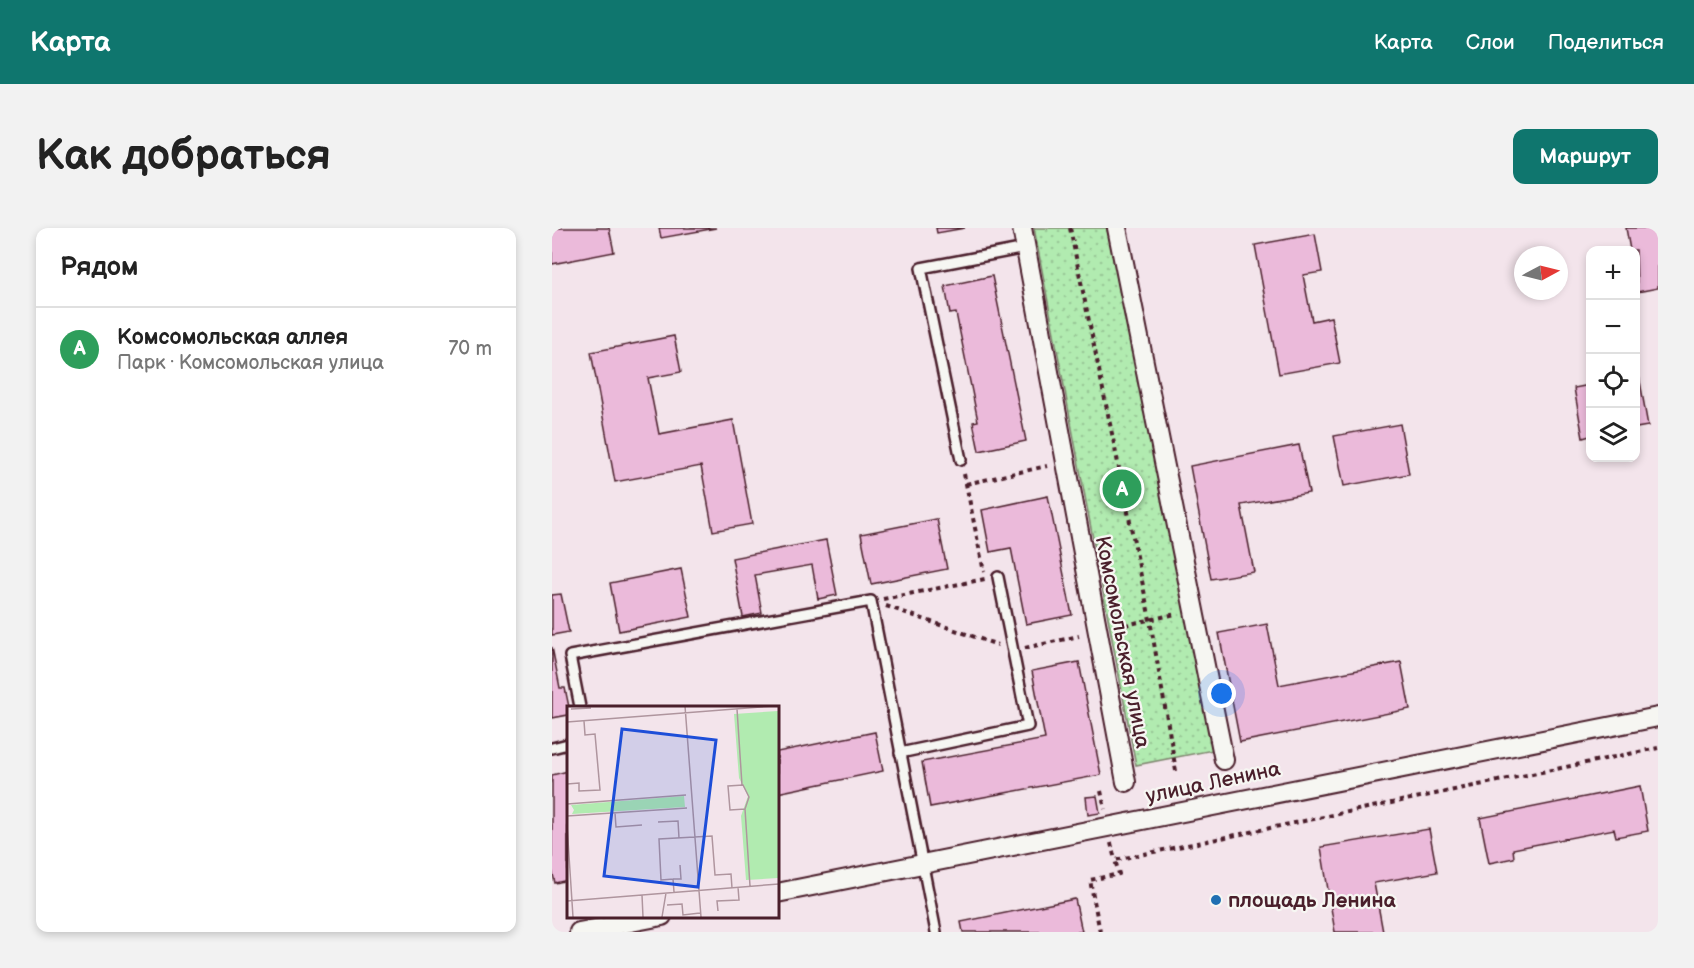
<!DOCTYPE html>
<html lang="ru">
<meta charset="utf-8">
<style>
body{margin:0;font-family:"Balsamiq Sans",sans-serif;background:#f2f2f2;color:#222}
.controls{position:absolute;right:18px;top:18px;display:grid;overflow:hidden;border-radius:12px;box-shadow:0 3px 9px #0003}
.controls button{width:54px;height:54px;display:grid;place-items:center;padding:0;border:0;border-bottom:2px solid #e0e0e0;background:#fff;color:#222;font:30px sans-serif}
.compass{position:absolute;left:962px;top:18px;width:54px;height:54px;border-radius:50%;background:#fff;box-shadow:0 3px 9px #0003;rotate:83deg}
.you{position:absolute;left:670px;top:466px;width:21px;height:21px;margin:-15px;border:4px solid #fff;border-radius:50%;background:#1a73e8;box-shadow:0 0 0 9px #1a73e833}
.badge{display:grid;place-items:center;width:39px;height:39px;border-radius:50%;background:#0f766e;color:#fff;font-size:20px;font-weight:700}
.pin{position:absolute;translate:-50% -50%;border:3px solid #fff;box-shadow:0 2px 6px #0006}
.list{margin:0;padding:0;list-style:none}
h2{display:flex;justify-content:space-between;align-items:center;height:78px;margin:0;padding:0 24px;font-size:26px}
h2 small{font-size:20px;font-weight:400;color:#767676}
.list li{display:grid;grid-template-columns:39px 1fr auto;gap:18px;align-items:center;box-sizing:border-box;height:84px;padding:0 24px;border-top:2px solid #e0e0e0}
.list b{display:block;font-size:22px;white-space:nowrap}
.list p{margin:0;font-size:20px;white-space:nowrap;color:#767676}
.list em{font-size:20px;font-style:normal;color:#767676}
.icon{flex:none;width:33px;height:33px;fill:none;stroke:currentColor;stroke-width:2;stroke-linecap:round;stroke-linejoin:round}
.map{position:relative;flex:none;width:1106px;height:704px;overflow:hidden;border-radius:12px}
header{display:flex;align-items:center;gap:36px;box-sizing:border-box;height:84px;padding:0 30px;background:#0f766e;color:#fff}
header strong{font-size:28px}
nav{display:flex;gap:33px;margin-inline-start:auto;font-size:21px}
.intro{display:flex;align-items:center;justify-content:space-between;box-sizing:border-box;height:144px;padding:0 36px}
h1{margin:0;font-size:42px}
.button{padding:15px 27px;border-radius:12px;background:#0f766e;color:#fff;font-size:21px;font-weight:700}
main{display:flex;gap:36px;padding:0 36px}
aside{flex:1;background:#fff;border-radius:12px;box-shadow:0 3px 9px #0003}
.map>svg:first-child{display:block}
.park{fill:url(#park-dots);stroke:#7e856e;stroke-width:1.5}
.building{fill:#ebbada;stroke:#4a1f2b;stroke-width:1.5}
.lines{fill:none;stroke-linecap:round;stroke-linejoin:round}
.lane-casing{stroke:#4a1f2b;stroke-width:14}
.street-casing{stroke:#4a1f2b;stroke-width:22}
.path{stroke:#4a1f2b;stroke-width:4;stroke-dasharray:4.5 4.5;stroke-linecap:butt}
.lane{stroke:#f6f6f2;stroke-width:9}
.street{stroke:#f6f6f2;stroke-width:18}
.poi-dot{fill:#1f6fb2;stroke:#f6f6f2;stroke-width:2}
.labels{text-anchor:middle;stroke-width:4.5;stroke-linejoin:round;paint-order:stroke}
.street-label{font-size:21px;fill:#4a1f2b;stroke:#f6f6f2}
.poi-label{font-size:21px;font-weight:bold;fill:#4a1f2b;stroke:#f6f6f2;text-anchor:start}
.inset-road{fill:none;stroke:#af959e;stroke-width:1.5}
.view{fill:#1d4ed8;fill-opacity:0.15;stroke:#1d4ed8;stroke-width:3}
.inset-edge{fill:none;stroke:#4a1f2b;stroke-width:3}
</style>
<header>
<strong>Карта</strong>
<nav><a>Карта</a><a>Слои</a><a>Поделиться</a></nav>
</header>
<div class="intro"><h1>Как добраться</h1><a class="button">Маршрут</a></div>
<main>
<aside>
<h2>Рядом<small></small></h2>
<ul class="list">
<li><span class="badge" style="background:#2e9e5b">A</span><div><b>Комсомольская аллея</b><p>Парк · Комсомольская улица</p></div><em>70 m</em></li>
</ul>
</aside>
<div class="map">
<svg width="1106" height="704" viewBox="0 0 1106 704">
<defs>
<pattern id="park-dots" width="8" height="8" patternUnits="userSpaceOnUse" patternTransform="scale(1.5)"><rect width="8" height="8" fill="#b1ebb0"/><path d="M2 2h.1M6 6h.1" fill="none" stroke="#9ac998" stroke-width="1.8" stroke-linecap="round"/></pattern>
</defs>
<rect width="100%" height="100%" fill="#f3e4eb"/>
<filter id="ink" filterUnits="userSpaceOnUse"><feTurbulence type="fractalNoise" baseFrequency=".0167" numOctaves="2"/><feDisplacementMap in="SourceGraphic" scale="12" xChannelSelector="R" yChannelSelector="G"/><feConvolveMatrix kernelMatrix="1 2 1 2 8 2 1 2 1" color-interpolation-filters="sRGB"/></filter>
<g filter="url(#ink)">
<polygon class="park" points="482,0 555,0 661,522 584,537"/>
<g class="building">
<polygon points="0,0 57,0 62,24 0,36"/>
<polygon points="107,0 164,0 109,10"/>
<polygon points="384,0 413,0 385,5"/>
<polygon points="1074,0 1106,0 1106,60 1085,64 1084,22 1078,22"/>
<polygon points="763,6 770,44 751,47 760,93 779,89 788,135 727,146 703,17"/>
<polygon points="440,48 474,213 427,223 421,194 426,193 404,85 398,86 393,58"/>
<polygon points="122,108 129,144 96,150 107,206 181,192 200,296 161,303 149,238 63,254 39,124"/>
<polygon points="1087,148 1096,198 1084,200 1084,149"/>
<polygon points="1038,157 1038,208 1031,210 1022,160"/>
<polygon points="848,196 857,246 792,258 782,208"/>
<polygon points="747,217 757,265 689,277 702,344 659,351 638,238"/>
<polygon points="496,268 520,387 474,396 459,320 438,324 430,282"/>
<polygon points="385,291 395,341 319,356 309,306"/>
<polygon points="274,312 285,367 266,371 260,337 203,347 210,385 191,389 180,330"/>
<polygon points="129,341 139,389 67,403 58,355"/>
<polygon points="9,366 17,404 0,407 0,367"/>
<polygon points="715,396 727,457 849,434 858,481 688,514 667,405"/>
<polygon points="0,419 8,460 13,460 17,479 16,487 0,490"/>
<polygon points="527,434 549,547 378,579 370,534 493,511 480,443"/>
<polygon points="323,504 331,543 225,565 225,524"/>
<polygon points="16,543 16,652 3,655 0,642 0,547"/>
<polygon points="1088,558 1096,603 1064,609 1062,601 961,621 962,630 937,635 928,590"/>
<polygon points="545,568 548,585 536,587 534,569"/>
<polygon points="877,601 885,644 822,655 831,704 783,704 769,619"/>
<polygon points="523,671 530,704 411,704 409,694"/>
</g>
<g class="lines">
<defs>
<g id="lane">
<polyline points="409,232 369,40 474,20"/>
<polyline points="28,479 18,428 319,373 384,704"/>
<polyline points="0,520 16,516"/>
<polyline points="348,525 476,498 446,349"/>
</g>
<g id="street">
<polyline points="470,0 574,554"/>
<polyline points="565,0 672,532"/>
<polyline points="225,665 1106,489"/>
<polyline points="27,704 110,688"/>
</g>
</defs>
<use href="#lane" class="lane-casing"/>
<use href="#street" class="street-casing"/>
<g class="path">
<polyline points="518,0 598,392 624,543"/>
<polyline points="412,246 432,344"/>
<polyline points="414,256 495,238"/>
<polyline points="331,371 433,351"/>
<polyline points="334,378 446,417"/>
<polyline points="564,399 624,386"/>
<polyline points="473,420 527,408"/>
<polyline points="549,563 553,581"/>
<polyline points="559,615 563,632"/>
<polyline points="548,704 538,652 567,646 563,632 1106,520"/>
</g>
<use href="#lane" class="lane"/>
<use href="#street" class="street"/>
</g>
</g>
<circle class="poi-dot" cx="664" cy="672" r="6"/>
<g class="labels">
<g class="street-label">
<text transform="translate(571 414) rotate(79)" y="7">Комсомольская улица</text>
<text transform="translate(661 554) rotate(-12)" y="7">улица Ленина</text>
</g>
<g class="poi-label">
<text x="676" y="679">площадь Ленина</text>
</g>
</g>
<g transform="translate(15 478)">
<rect width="212" height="212" fill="#f3e4eb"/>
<path d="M211 5V172L179 174 174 110 181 90 172 72 167 8ZM117 90 118 101 5 108 7 104 4 99Z" fill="#b1ebb0"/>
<path class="inset-road" d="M118 0 134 211M4 3 24 2M170 3 175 79M0 16 206 0M0 78 12 77V85L33 84 28 28 18 29 17 15M0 98 119 89M178 103 182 91 176 79 161 80 163 104 178 103 183 180M48 107 49 121 75 119M0 110 120 102M91 116 111 115 112 132M0 119 6 211M106 173H114L113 159M107 186 106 173 94 174 92 133 145 130 148 169 164 168 165 182M75 189 76 211M0 195 212 178M100 199 115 198 116 209 133 207M151 205 150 195 172 194 171 181M95 211 99 187"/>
<path class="view" d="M55 23 149 34 131 181 37 170Z"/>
<rect width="212" height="212" class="inset-edge"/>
</g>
</svg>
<div class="controls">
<button>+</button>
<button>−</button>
<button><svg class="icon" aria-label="locate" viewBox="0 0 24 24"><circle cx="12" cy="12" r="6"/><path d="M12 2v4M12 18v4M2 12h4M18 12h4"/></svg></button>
<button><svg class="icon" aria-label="layers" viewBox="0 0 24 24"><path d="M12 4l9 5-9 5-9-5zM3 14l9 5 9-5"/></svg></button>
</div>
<svg class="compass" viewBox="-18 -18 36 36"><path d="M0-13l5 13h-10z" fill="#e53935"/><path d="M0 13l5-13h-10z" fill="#767676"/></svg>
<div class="you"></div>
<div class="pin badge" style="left:570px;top:261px;background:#2e9e5b">A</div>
</div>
</main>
